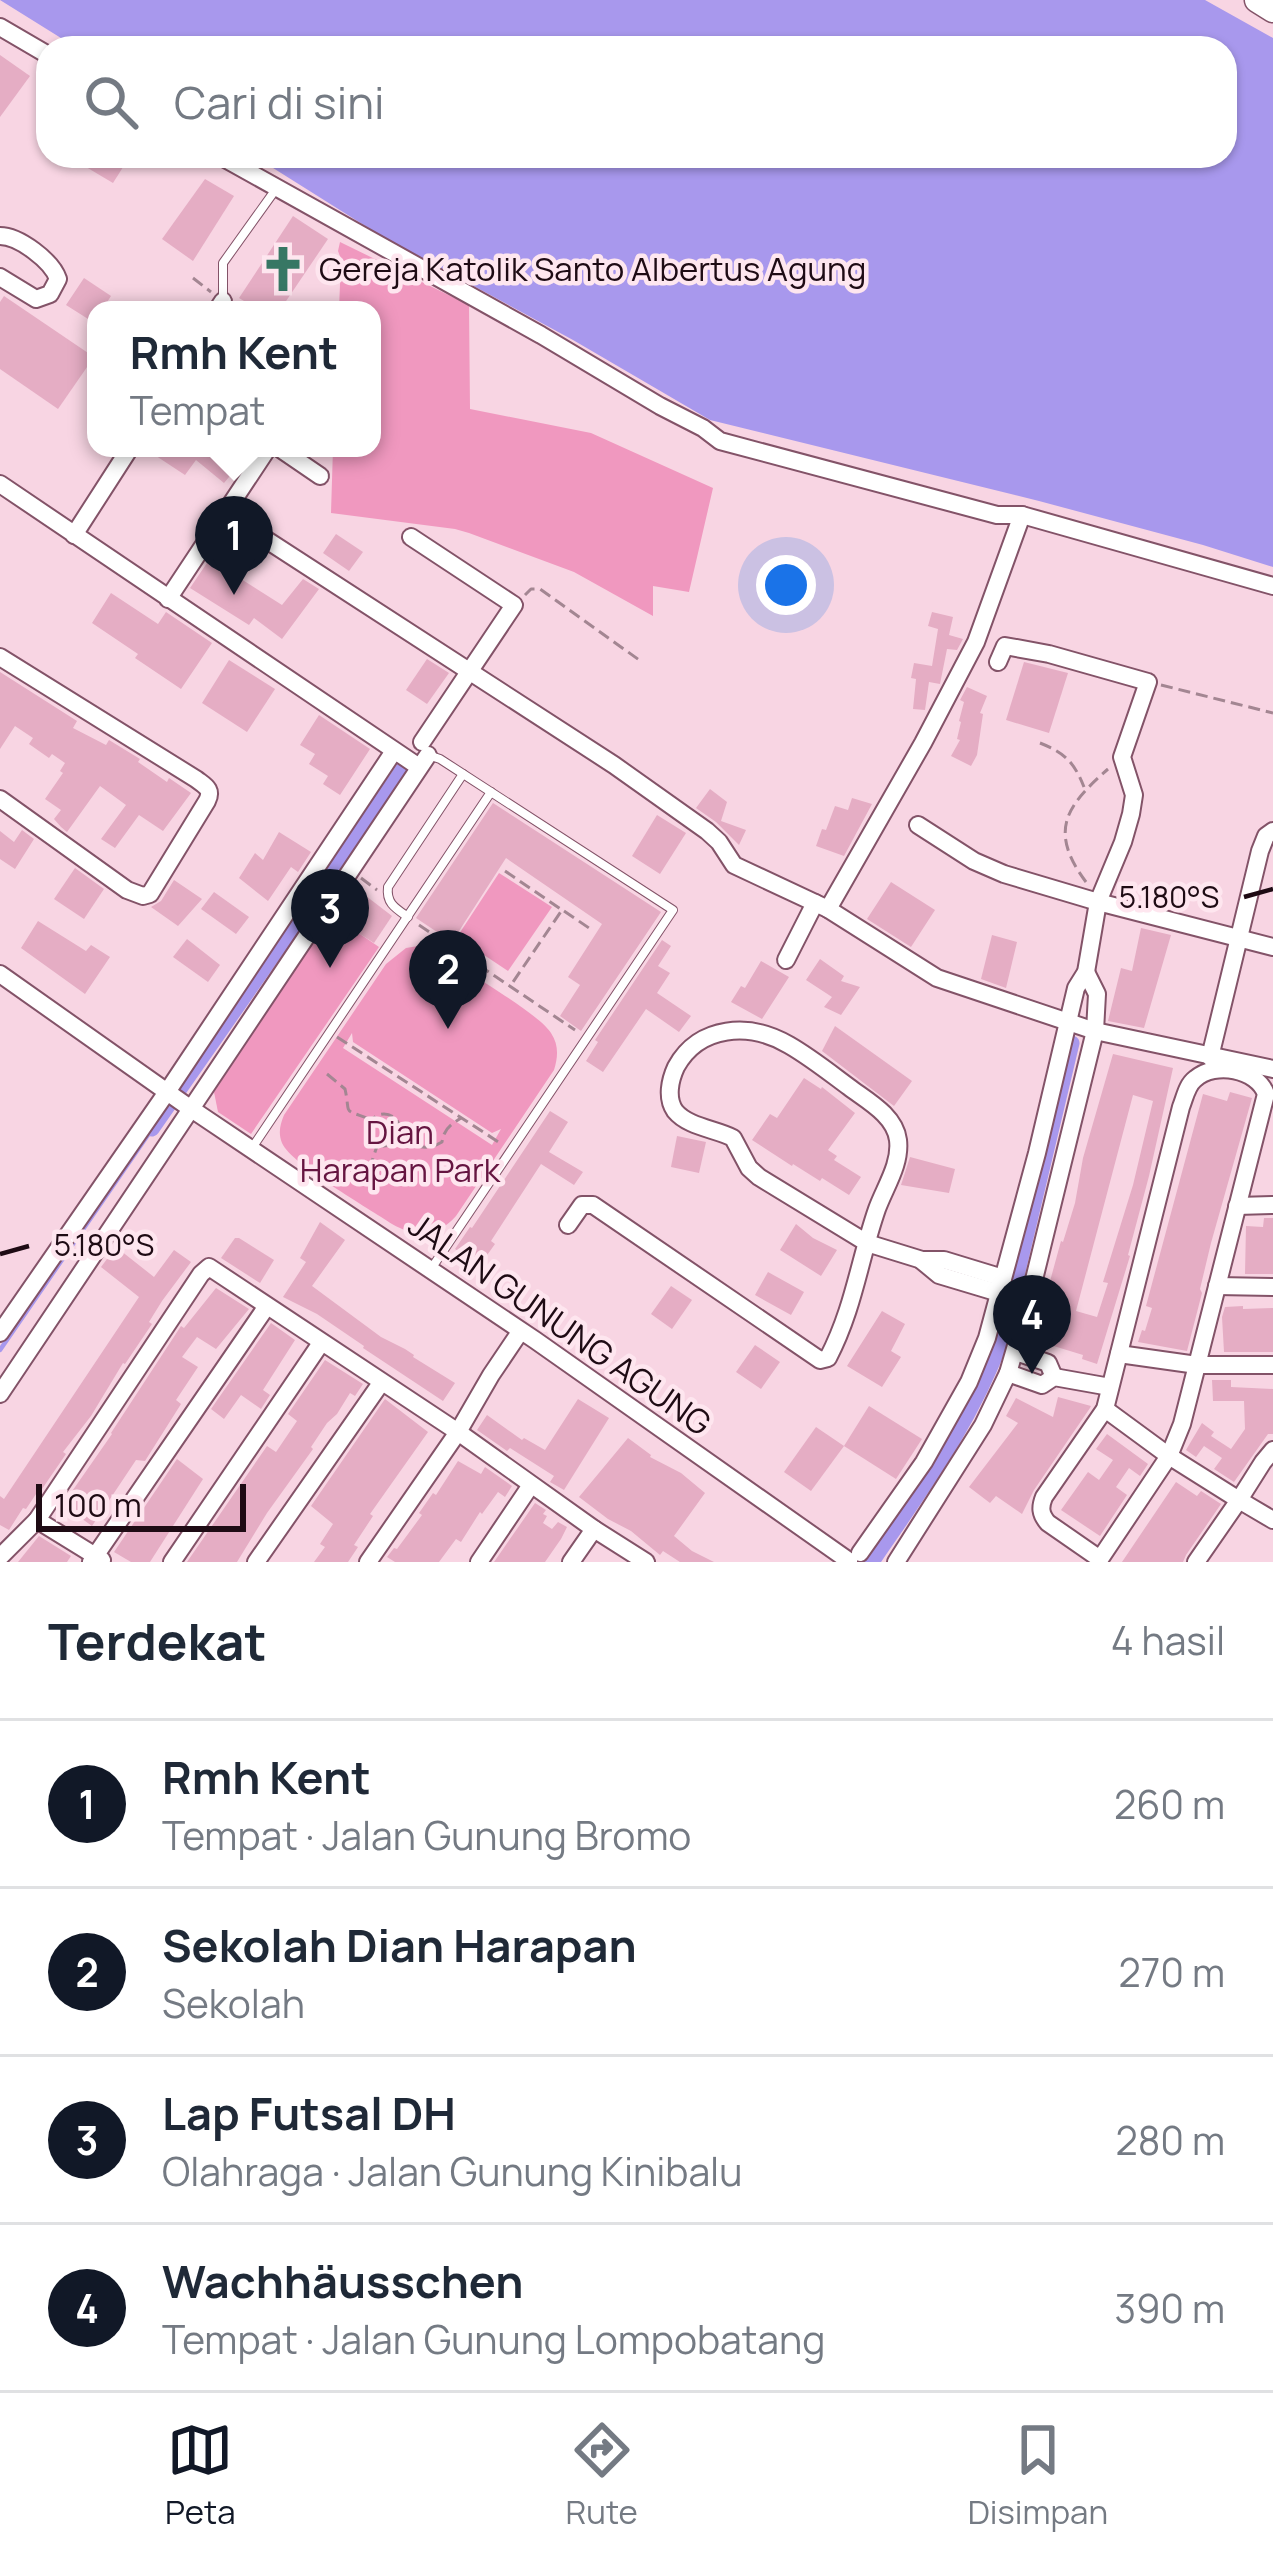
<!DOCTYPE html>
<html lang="id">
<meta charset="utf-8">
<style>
body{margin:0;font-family:Manrope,sans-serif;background:#f6f6f7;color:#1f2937}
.scale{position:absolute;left:36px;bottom:30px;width:210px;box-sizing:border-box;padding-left:12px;border:6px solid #1e0b14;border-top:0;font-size:33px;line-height:42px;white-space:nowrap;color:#1e0b14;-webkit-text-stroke:9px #fee6ef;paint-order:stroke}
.you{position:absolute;left:786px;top:585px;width:42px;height:42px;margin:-30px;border:9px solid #fff;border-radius:50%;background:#1a73e8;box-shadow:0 0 0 18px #1a73e833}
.badge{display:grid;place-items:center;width:78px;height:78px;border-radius:50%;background:#111827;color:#fff;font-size:39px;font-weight:700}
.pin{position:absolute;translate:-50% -99px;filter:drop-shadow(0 3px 6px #0008)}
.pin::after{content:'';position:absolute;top:63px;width:42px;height:36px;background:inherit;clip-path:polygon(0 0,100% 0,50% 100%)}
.popup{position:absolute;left:87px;top:301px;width:294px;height:156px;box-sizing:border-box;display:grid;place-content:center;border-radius:24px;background:#fff;filter:drop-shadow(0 3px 9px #0005);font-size:39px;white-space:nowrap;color:#747a83}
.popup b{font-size:45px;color:#1f2937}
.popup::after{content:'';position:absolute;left:50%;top:100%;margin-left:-24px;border:24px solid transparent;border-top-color:#fff}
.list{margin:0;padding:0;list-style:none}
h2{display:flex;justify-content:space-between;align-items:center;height:156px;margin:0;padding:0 48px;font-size:51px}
h2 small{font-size:39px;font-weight:400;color:#747a83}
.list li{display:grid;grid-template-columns:78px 1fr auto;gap:36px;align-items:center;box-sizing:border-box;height:168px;padding:0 48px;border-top:3px solid #e0e1e3}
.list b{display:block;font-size:45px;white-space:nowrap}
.list p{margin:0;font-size:39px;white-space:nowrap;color:#747a83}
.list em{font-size:39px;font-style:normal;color:#747a83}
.icon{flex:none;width:66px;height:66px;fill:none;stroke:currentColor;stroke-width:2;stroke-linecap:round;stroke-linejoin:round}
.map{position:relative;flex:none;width:1273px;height:1562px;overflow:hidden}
.search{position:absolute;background:#fff;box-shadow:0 3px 9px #0004;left:36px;right:36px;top:36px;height:132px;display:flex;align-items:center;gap:30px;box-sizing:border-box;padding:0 42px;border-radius:36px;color:#747a83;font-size:45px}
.sheet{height:828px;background:#fff}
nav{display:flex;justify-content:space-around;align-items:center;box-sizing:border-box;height:168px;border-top:3px solid #e0e1e3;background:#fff;font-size:33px;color:#747a83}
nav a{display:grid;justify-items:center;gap:6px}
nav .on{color:#111827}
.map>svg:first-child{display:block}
.green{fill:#f098bf;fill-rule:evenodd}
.water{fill:#a898ed}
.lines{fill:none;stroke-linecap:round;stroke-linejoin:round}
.stream{stroke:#a898ed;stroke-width:4.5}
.canal{stroke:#a898ed;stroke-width:15}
.building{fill:#e5adc4;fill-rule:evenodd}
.lane-casing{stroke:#835368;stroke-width:10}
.street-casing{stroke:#835368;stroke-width:20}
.secondary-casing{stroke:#835368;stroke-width:27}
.path{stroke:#a38692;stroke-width:3;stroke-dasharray:12 6;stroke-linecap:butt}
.lane{stroke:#fff;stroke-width:8}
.street{stroke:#fff;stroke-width:16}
.secondary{stroke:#fff;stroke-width:24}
.ticks{fill:none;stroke:#1e0b14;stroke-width:4.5}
.labels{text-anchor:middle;stroke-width:9;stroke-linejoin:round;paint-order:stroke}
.poi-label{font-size:33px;fill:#1e0b14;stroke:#fee6ef;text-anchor:start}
.park-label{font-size:33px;fill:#661541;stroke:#fee6ef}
.street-label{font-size:33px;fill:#1e0b14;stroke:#fee6ef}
.ticks-label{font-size:30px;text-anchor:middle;fill:#1e0b14;stroke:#fee6ef;stroke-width:9;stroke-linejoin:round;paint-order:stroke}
</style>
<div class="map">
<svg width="1273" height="1562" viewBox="0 0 1273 1562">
<rect width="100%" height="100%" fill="#f8d5e3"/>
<g class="green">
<polygon points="340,242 469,305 470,409 591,433 713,488 689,592 653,586 653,616 574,572 469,533 455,529 331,513 333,448 372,448 372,310 339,310 341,259 338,251"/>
<polygon points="499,873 552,907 508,971 457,937"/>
<polygon points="332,915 379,947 251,1134 218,1112 214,1092"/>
<path d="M418 946 431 949C455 965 539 1013 551 1033 559 1045 558 1057 554 1070L456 1216C437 1237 417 1238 392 1224 370 1209 291 1164 282 1143 278 1133 280 1125 284 1115L386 964 406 948ZM352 1033 353 1042 492 1133 501 1129 492 1145 343 1048Z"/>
</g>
<polygon class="water" points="0,0 1205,0 1273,38 1273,567 1203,545 1039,501 710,420 573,340 378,234 254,156 1225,156 1225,48 77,48"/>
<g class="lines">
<polyline class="stream" points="0,1350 152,1129"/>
<g class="canal">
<polyline points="152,1129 403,769"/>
<path d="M872 1562C923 1487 970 1425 1002 1339L1072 1043"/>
</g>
</g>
<g class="building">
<polygon points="0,55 30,76 0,117"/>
<polygon points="86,156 130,156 113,183 81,164"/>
<polygon points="205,179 234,196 193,261 162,239"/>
<polygon points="293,216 328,239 280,310 259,310 239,298"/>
<polygon points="84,278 111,296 102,310 96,310 96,324 66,305"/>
<polygon points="4,296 94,357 58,409 0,369 0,302"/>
<polygon points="144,448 231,448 244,459 224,483 196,460 185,475"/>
<polygon points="336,534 363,552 349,571 323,553"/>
<polygon points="246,542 260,551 241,579 282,605 303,579 319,589 282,639 254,618 249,625 190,588 209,560 226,570"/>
<polygon points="111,593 158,624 166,612 212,643 181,689 135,658 138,654 92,623"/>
<polygon points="932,612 953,617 949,635 963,639 957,650 947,649 940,684 929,682 925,710 913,709 916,679 911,678 914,663 932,666 938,629 928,626"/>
<polygon points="427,659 449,673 427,704 406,690"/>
<polygon points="229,660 275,689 247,732 202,703"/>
<polygon points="1024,662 1068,673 1049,733 1006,720"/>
<polygon points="0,672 77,721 73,728 106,745 109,740 140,759 138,762 167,782 169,778 191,793 163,831 139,815 115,848 101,839 126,805 100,786 67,832 61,827 54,819 61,810 45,799 63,773 60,771 65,763 52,754 49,758 29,744 33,738 15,726 0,749"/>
<polygon points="967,687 987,696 980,713 983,714 977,755 971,766 951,756 960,740 957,739 961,722 959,721 964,702 960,700"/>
<polygon points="319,715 370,749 340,795 323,784 328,776 309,764 315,754 300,745"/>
<polygon points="710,789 727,802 721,821 746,830 739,845 716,822 696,808"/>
<polygon points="852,798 872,804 844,856 816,846 822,829 826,830 835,806 848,810"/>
<polygon points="493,803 661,912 581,1031 560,1016 580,985 568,977 602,924 506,858 452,942 416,918"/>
<polygon points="657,815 686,833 660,874 632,856"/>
<polygon points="22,830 34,839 15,869 0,859 0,831 14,842"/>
<polygon points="279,832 311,852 298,872 291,867 268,901 239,878 255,853 263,860"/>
<polygon points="75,868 104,889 84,919 54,899"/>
<polygon points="174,880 202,899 178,926 151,907 161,901"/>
<polygon points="891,882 935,910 911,947 867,919"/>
<polygon points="214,892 249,917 236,934 201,909"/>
<polygon points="366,896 392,916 374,943 346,925"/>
<polygon points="38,921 86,951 91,945 110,957 85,994 21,948"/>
<polygon points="1141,928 1171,935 1144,1028 1108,1021 1121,968 1132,971"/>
<polygon points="992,935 1017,942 1006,988 981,979"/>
<polygon points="187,939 220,965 208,982 173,957"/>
<polygon points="662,940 671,946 658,966 670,973 657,993 691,1016 679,1032 646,1009 603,1072 586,1061 598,1042 595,1040"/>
<polygon points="820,959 844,976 841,981 860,987 841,1015 824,1007 832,997 806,980"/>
<polygon points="761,961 789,977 762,1019 731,1002 741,986 745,988"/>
<polygon points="835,1026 912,1081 894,1106 822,1051"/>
<path d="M1113 1054 1173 1068 1149 1176 1128 1255 1130 1256 1097 1364 1082 1359 1083 1355 1034 1340 1061 1241 1063 1242 1075 1203 1083 1158ZM1133 1095 1153 1101 1133 1185 1103 1282 1108 1283 1097 1317 1076 1311Z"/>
<polygon points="804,1078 821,1089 822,1087 855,1113 828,1150 837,1156 834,1160 861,1177 849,1195 822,1178 820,1181 793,1164 792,1166 752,1140 770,1114 777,1118"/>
<polygon points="1230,1092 1252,1098 1211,1243 1200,1289 1202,1293 1187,1351 1138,1342 1142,1330 1145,1331 1152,1308 1146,1306 1203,1094 1227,1101"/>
<polygon points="550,1111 568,1122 549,1152 583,1172 574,1185 541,1164 491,1241 495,1244 480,1265 455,1249 470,1227 472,1228"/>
<polygon points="677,1136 706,1142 699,1173 671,1167"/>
<polygon points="910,1157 955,1169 949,1193 901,1185"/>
<polygon points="1264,1218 1273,1218 1273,1274 1245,1274 1246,1226 1263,1227"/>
<polygon points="320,1222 345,1240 312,1286 381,1337 405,1349 414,1355 413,1357 455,1383 443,1401 363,1348 364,1346 317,1314 283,1297 306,1262 300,1258"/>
<polygon points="796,1224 813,1238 837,1250 821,1276 780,1250"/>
<polygon points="235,1238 239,1238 274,1260 260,1283 221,1258"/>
<polygon points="116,1247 154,1277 174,1250 191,1262 162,1301 149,1322 152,1324 125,1364 123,1363 91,1416 63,1452 66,1454 42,1489 40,1488 26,1509 23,1508 9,1530 0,1525 0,1496 4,1499 139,1297 101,1267"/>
<polygon points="768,1272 804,1292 791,1315 755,1295"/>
<polygon points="671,1286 692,1300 672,1329 651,1314"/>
<polygon points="216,1288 249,1309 216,1349 197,1337 182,1357 198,1367 176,1400 181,1404 145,1461 136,1460 92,1526 74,1513 71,1519 59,1510 112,1434 111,1433 181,1326 184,1328"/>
<polygon points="1243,1306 1243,1309 1273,1308 1273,1352 1224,1352 1222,1317 1225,1307"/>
<polygon points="882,1311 905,1324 891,1351 901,1357 882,1387 847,1366"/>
<polygon points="271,1323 295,1340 263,1390 270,1395 261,1409 241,1395 224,1419 211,1409"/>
<polygon points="755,1345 780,1362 761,1389 736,1372"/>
<polygon points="325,1360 363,1384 355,1396 350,1393 337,1414 327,1423 311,1447 313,1449 267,1513 237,1562 187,1562 267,1446 276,1452 297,1421 288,1414"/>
<polygon points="1212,1380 1231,1380 1231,1387 1273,1389 1273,1434 1268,1434 1234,1482 1214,1469 1222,1458 1204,1446 1196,1457 1186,1450 1202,1423 1214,1432 1211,1436 1231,1449 1245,1429 1244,1401 1213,1401"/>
<polygon points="1058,1397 1091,1406 1090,1408 1034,1490 1022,1514 996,1496 990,1503 969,1487 1018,1423 1006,1416 1016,1398 1053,1417"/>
<polygon points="385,1399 428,1432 370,1514 373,1516 354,1545 358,1547 348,1562 314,1562 325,1547 320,1544 333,1524 311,1506"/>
<polygon points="578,1399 609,1418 564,1490 550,1482 554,1476 510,1448 507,1451 477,1430 487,1415 522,1440 524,1438 545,1450"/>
<polygon points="869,1406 922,1439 896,1479 844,1446"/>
<polygon points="816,1427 844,1446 811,1491 784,1472"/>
<polygon points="1107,1434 1148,1464 1140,1476 1129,1468 1116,1487 1127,1495 1100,1536 1061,1510 1088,1472 1099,1480 1113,1460 1096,1449"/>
<polygon points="628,1438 651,1455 650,1457 681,1473 705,1493 674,1536 692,1551 714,1562 680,1562 663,1551 660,1555 631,1531 608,1519 579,1497"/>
<polygon points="177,1459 203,1479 150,1562 131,1562 114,1552"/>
<polygon points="458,1461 481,1474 485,1467 512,1486 505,1497 498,1492 482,1514 480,1512 461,1542 456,1539 439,1562 395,1562 387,1557 394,1548 397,1549 422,1515 419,1513 433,1493 436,1495"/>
<polygon points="1176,1482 1197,1496 1201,1491 1221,1504 1186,1555 1183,1562 1122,1562"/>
<polygon points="535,1503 546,1510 543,1514 547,1516 543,1523 552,1529 558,1522 567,1527 561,1539 545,1562 494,1562"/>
<polygon points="39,1536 71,1556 67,1562 18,1562"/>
</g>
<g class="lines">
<defs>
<g id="lane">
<polyline points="223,301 223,263 276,189"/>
<polyline points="428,755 440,759 673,910 431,1269"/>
<path d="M408 917C395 908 386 903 388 887L463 774"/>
<polyline points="252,1148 491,792"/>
</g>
<g id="street">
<polyline points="0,27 48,55"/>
<polyline points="220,156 541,335 660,406 703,428 720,441 997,515 1022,515 1273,586"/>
<path d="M0 236C19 236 52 261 58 279L50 294 36 299 0 277"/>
<polyline points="217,310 223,301"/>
<polyline points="279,448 320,476"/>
<polyline points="0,484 419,767"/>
<polyline points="225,513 614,765 707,831 719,842 734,865 828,909 937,978 1095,1031 1273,1069"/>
<polyline points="74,535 130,448"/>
<polyline points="411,537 514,605 422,742"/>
<polyline points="168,599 268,448"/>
<path d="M0 657 196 779C205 786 213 789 207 801L150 894 143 896 127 890 0 799"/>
<polyline points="918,825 974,861 1004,874 1098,902 1273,947"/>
<polyline points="828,909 923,743 976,642 1022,515"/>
<polyline points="786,960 815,903"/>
<polyline points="0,974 187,1106 535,1340 849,1561"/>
<polyline points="1210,1057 1260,851 1266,836 1273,831"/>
<polyline points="1237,1206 1273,1205"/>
<path d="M568 1225 582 1205H593L820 1360 828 1358C854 1308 859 1261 877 1209 885 1187 901 1164 898 1140 895 1115 866 1100 849 1087 830 1073 810 1057 789 1045 750 1022 699 1025 676 1067 670 1080 666 1098 675 1111 688 1127 716 1129 733 1138L749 1168 759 1177 867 1243 922 1260H944L1003 1278"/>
<polyline points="922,1261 939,1275 999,1293"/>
<polyline points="1217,1286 1273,1287"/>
<polyline points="0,1333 167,1092 394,751"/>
<polyline points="1016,1352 1048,1363 1054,1377"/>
<polyline points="1119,1354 1197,1365 1273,1365"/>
<polyline points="1008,1373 1042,1385 1054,1377 1110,1387"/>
<polyline points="0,1394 428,755"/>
<polyline points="1105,1409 1169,1456 1239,1500 1196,1562"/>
<polyline points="1273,1450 1263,1462 1239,1500 1273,1520"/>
<polyline points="37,1520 102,1560"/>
<polyline points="860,1553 924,1462 969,1382 987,1338 1037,1153 1076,988 1086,972 1098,902 1123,842 1131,814 1134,795 1122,757 1148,682 1049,654 1005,646 998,662"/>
<polyline points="0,1557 37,1520 201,1274 209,1267 458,1432 594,1529 646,1562"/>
<polyline points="91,1562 267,1306"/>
<polyline points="172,1562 321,1343"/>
<polyline points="256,1562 381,1383"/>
<polyline points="368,1562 458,1432 491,1375 520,1332"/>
<polyline points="479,1562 531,1485"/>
<polyline points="571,1562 594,1529"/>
<polyline points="896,1562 983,1425 1008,1373 1027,1308 1095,1031 1097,994 1086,972"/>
<path d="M1098 1562 1169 1456 1182 1424 1266 1094C1257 1069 1215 1061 1195 1079 1187 1085 1185 1097 1181 1107L1105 1409 1044 1497C1040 1507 1040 1514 1048 1523L1100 1559"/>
</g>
<polyline id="secondary" points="1257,0 1273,10"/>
</defs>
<use href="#lane" class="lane-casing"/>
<use href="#street" class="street-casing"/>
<use href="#secondary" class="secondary-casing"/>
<g class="path">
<polyline points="193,278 211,292"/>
<polyline points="525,595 531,589 540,589 642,662"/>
<polyline points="1161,685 1273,713"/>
<path d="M1040 743C1065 753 1074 762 1084 787"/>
<polyline points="505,871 562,910 511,985"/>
<polyline points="361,878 377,890"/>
<path d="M1086 882C1048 831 1066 806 1108 769"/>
<polyline points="564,911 589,928"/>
<polyline points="419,925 575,1030"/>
<polyline points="337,1037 500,1143"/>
<path d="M327 1074 345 1089C351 1116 341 1108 369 1119"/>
<circle cx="384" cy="1130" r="16"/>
<path d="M401 1134C414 1147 425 1152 442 1142 444 1129 450 1125 461 1118"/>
<polyline points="356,1178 367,1176 377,1146"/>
</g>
<use href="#lane" class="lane"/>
<use href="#street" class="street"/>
<use href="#secondary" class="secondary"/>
</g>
<path class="ticks" d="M1244 897 1273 889M0 1254 29 1246"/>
<defs>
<symbol id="church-bare" viewBox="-9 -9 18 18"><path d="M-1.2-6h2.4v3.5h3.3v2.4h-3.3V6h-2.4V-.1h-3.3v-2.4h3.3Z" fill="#377764" stroke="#fee6ef" stroke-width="2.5" paint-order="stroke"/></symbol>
</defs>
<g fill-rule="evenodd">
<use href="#church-bare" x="250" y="236" width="66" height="66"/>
</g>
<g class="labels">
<g class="poi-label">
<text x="319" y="281">Gereja Katolik Santo Albertus Agung</text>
</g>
<g class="park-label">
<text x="400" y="1144">Dian<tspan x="400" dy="38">Harapan Park</tspan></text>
</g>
<g class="street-label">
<text transform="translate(560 1324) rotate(35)" y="12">JALAN GUNUNG AGUNG</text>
</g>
</g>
<g class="ticks-label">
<text x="1169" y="908">5.180°S</text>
<text x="104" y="1256">5.180°S</text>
</g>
</svg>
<div class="scale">100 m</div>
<div class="you"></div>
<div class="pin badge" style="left:234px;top:595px">1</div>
<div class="popup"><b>Rmh Kent</b>Tempat</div>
<div class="pin badge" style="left:448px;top:1029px">2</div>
<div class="pin badge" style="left:330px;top:968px">3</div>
<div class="pin badge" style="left:1032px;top:1374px">4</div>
<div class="search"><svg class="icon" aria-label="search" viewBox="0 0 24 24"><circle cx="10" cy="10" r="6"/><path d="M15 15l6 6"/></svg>Cari di sini</div>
</div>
<section class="sheet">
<h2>Terdekat<small>4 hasil</small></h2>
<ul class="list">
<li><span class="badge">1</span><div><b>Rmh Kent</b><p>Tempat · Jalan Gunung Bromo</p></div><em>260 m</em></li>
<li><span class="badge">2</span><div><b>Sekolah Dian Harapan</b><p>Sekolah</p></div><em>270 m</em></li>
<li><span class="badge">3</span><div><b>Lap Futsal DH</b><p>Olahraga · Jalan Gunung Kinibalu</p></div><em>280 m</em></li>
<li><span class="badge">4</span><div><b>Wachhäusschen</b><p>Tempat · Jalan Gunung Lompobatang</p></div><em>390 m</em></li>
</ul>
</section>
<nav>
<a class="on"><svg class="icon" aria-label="map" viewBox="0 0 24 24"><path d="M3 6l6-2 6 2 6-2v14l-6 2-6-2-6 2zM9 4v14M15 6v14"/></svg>Peta</a>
<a><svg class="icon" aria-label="directions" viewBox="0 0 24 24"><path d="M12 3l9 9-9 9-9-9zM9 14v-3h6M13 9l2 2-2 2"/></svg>Rute</a>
<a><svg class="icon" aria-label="saved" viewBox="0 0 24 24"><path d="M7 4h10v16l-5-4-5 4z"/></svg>Disimpan</a>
</nav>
